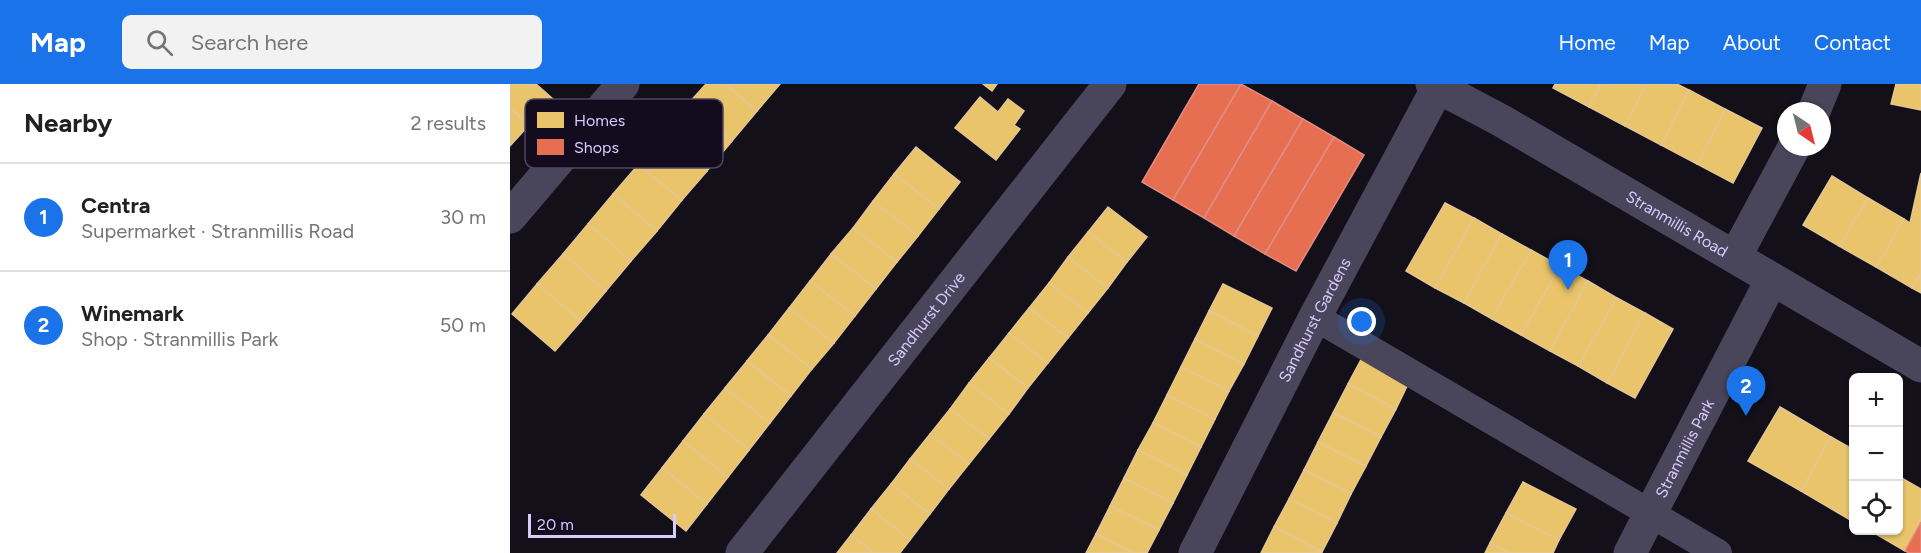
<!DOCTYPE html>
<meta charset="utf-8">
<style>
body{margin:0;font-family:Figtree,sans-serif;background:#f2f2f2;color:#202124}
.controls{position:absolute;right:18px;bottom:18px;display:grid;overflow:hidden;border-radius:9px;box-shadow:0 2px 4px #0004}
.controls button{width:54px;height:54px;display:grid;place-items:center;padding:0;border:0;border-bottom:2px solid #e0e0e0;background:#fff;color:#202124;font:30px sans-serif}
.compass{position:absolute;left:1267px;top:18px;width:54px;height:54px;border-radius:50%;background:#fff;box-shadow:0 2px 4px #0004;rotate:145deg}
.scale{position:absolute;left:18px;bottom:15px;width:148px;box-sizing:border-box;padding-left:6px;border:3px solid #d8cbfe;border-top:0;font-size:16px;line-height:21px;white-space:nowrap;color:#d8cbfe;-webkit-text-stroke:4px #120c1e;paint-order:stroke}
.you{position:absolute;left:852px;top:238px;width:21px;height:21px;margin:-15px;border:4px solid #fff;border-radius:50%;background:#1a73e8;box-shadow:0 0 0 9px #1a73e833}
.badge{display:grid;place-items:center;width:39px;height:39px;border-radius:50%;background:#1a73e8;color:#fff;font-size:20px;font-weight:700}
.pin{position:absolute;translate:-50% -50px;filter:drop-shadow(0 2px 3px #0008)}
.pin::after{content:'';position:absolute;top:32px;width:21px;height:18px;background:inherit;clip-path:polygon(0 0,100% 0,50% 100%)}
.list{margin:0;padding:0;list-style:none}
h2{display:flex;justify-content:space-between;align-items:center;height:78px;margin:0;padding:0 24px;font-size:26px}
h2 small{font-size:20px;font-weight:400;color:#757577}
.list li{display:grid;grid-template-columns:39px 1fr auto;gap:18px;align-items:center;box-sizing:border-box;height:108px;padding:0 24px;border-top:2px solid #e0e0e0}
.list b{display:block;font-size:22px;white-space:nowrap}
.list p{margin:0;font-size:20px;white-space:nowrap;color:#757577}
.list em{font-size:20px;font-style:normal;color:#757577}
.icon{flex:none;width:33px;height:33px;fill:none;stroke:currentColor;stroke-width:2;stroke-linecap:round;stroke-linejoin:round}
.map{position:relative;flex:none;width:1411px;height:469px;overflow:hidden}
header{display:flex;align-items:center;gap:36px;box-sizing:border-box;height:84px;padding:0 30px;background:#1a73e8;color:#fff}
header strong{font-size:28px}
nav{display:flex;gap:33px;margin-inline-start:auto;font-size:21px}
.search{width:420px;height:54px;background:#f2f2f2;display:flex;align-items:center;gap:15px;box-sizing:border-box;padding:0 21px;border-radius:9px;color:#757577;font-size:22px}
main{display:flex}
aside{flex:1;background:#fff}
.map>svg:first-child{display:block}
.homes{fill:#e9c46a;stroke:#e4c696;stroke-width:1.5}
.shops{fill:#e76f51;stroke:#e28b85;stroke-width:1.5}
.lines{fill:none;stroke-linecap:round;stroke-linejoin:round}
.service{stroke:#49455b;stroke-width:28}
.minor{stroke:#49455b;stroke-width:33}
.tertiary{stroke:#49455b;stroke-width:33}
.labels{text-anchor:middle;stroke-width:6;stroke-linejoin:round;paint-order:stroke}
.street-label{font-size:16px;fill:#d8cbfe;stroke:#120c1e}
.key{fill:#120c1e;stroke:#4d4561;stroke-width:1.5}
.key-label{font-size:16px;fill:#d8cbfe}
</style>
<header>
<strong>Map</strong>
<div class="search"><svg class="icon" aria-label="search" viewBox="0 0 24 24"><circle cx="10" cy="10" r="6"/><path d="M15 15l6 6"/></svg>Search here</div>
<nav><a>Home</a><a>Map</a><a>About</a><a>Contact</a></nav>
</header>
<main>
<aside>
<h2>Nearby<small>2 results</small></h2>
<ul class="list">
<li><span class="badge">1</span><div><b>Centra</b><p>Supermarket · Stranmillis Road</p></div><em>30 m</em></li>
<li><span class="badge">2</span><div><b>Winemark</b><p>Shop · Stranmillis Park</p></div><em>50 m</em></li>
</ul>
</aside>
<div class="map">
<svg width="1411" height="469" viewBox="0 0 1411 469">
<rect width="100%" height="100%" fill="#13101a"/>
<g class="homes">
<polygon points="0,0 26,0 43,15 19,41 0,24"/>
<polygon points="196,0 215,0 247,27 222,57 178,20"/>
<polygon points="215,0 270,0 247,27"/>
<polygon points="473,0 487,0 482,7"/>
<polygon points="1045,0 1091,0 1079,23 1043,4"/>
<polygon points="1091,0 1137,0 1115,42 1079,23"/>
<polygon points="1137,0 1167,0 1179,6 1151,61 1115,42"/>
<polygon points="1386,0 1411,0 1411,26 1381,20"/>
<polygon points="1179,6 1215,25 1187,80 1151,61"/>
<polygon points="470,13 488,28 498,15 514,27 504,41 510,45 486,76 445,44"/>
<polygon points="178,20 222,57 197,87 153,50"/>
<polygon points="0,24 19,41 0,62"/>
<polygon points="1215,25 1252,44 1223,99 1187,80"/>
<polygon points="153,50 197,87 172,116 128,81"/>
<polygon points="406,63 450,98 429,125 384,90"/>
<polygon points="128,81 172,116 147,147 103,110"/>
<polygon points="1411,89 1411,189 1402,204 1366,183 1394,135 1400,139"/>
<polygon points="384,90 429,125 408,152 363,117"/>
<polygon points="1322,92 1358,114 1329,162 1293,141"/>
<polygon points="103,110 147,147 121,177 78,140"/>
<polygon points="1358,114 1394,135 1366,183 1329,162"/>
<polygon points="363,117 408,152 387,178 343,144"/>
<polygon points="935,119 964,134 925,204 896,187"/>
<polygon points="598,123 637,153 617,178 578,148"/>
<polygon points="964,134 992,150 954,219 925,204"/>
<polygon points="78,140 121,177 96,207 53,170"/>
<polygon points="343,144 387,178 366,205 321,170"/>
<polygon points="578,148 617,178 598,204 558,173"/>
<polygon points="992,150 1021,166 982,235 954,219"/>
<polygon points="1021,166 1050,182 1011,251 982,235"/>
<polygon points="53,170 96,207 71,237 27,200"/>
<polygon points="321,170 366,205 345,232 300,197"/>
<polygon points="558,173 598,204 578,229 539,199"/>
<polygon points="1050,182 1078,197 1040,267 1011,251"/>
<polygon points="1411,189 1411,209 1402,204"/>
<polygon points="300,197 345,232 324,259 279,224"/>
<polygon points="1078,197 1107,214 1068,282 1040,267"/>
<polygon points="539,199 578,229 558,254 519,224"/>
<polygon points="27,200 71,237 45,267 2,230"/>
<polygon points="713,200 762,224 748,252 699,227"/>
<polygon points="1107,214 1135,229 1097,299 1068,282"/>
<polygon points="279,224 324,259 302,285 258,251"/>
<polygon points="519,224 558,254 538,279 499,249"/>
<polygon points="699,227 748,252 734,280 685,255"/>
<polygon points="1135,229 1163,245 1125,314 1097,299"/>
<polygon points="499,249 538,279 518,304 479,274"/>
<polygon points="258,251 302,285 281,312 237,277"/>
<polygon points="685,255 734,280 719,307 671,283"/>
<polygon points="853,272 900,296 886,325 838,300"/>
<polygon points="479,274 518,304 499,330 459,299"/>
<polygon points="237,277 281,312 260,339 215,304"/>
<polygon points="671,283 719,307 705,335 657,311"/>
<polygon points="459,299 499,330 479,355 440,325"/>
<polygon points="838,300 886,325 871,353 823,329"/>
<polygon points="215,304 260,339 239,366 194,330"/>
<polygon points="657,311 705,335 691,363 643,339"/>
<polygon points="1270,323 1321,353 1291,407 1238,377"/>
<polygon points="440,325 479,355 459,380 420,350"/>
<polygon points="823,329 871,353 856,382 808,358"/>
<polygon points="194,330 239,366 218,393 173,357"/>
<polygon points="643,339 691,363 677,391 628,366"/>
<polygon points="420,350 459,380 439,405 400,375"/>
<polygon points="1321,353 1344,366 1342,437 1291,407"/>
<polygon points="173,357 218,393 197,420 152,384"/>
<polygon points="808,358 856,382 841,410 794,386"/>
<polygon points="628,366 677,391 663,419 614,394"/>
<polygon points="400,375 439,405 420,430 381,400"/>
<polygon points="152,384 197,420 176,447 131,411"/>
<polygon points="794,386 841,410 827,439 779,415"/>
<polygon points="1388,392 1411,405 1411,438 1395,467 1359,446 1388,446"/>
<polygon points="614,394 663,419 649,446 600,422"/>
<polygon points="1013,398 1066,425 1049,456 996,429"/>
<polygon points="381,400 420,430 400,456 361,425"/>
<polygon points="779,415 827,439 812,468 764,443"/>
<polygon points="600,422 649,446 637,469 624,469 586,450"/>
<polygon points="361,425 400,456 390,469 364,469 341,451"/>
<polygon points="996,429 1049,456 1043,469 999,469 980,459"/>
<polygon points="764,443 812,468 811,469 751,469"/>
<polygon points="586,450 624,469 576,469"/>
<polygon points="341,451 364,469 327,469"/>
<polygon points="980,459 999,469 975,469"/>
</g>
<g class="shops">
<polygon points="689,0 731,0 663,116 632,98"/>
<polygon points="731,0 762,17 694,134 663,116"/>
<polygon points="762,17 793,35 724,152 694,134"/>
<polygon points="793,35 824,53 755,170 724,152"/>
<polygon points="824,53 854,71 786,187 755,170"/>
<polygon points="1411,438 1411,469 1399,469 1395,467"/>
</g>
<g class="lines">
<polyline class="service" points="805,233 1208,469"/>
<g class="minor">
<polyline points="1304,27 1315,0"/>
<polyline points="0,133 113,0"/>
<polyline points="1225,173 1284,63"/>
<path id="s1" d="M232 469 600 0"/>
<path id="s2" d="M685 469 805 233 928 3"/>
<path id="s3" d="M1120 469 1262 195"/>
</g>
<path class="tertiary" id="s4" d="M922 0 992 37 1411 282"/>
</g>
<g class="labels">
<g class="street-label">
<text dy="6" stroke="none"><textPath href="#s4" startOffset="282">Stranmillis Road</textPath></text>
<text dy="6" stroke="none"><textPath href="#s1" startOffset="298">Sandhurst Drive</textPath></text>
<text dy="6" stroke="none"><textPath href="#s2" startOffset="262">Sandhurst Gardens</textPath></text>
<text dy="6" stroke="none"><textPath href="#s3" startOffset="118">Stranmillis Park</textPath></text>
</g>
</g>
<rect x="15" y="15" width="198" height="69" rx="9" class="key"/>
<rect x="27" y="28" width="27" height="16" fill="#e9c46a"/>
<rect x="27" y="55" width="27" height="16" fill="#e76f51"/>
<g class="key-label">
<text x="64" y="42">Homes</text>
<text x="64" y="69">Shops</text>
</g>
</svg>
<div class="controls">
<button>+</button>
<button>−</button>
<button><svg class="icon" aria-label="locate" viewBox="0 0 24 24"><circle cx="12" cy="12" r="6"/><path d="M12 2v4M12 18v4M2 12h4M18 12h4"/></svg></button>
</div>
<svg class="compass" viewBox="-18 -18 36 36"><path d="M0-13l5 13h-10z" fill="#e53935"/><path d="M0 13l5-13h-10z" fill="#757577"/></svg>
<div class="scale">20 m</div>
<div class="you"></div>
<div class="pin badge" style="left:1058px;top:206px">1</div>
<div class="pin badge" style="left:1236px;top:332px">2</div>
</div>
</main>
